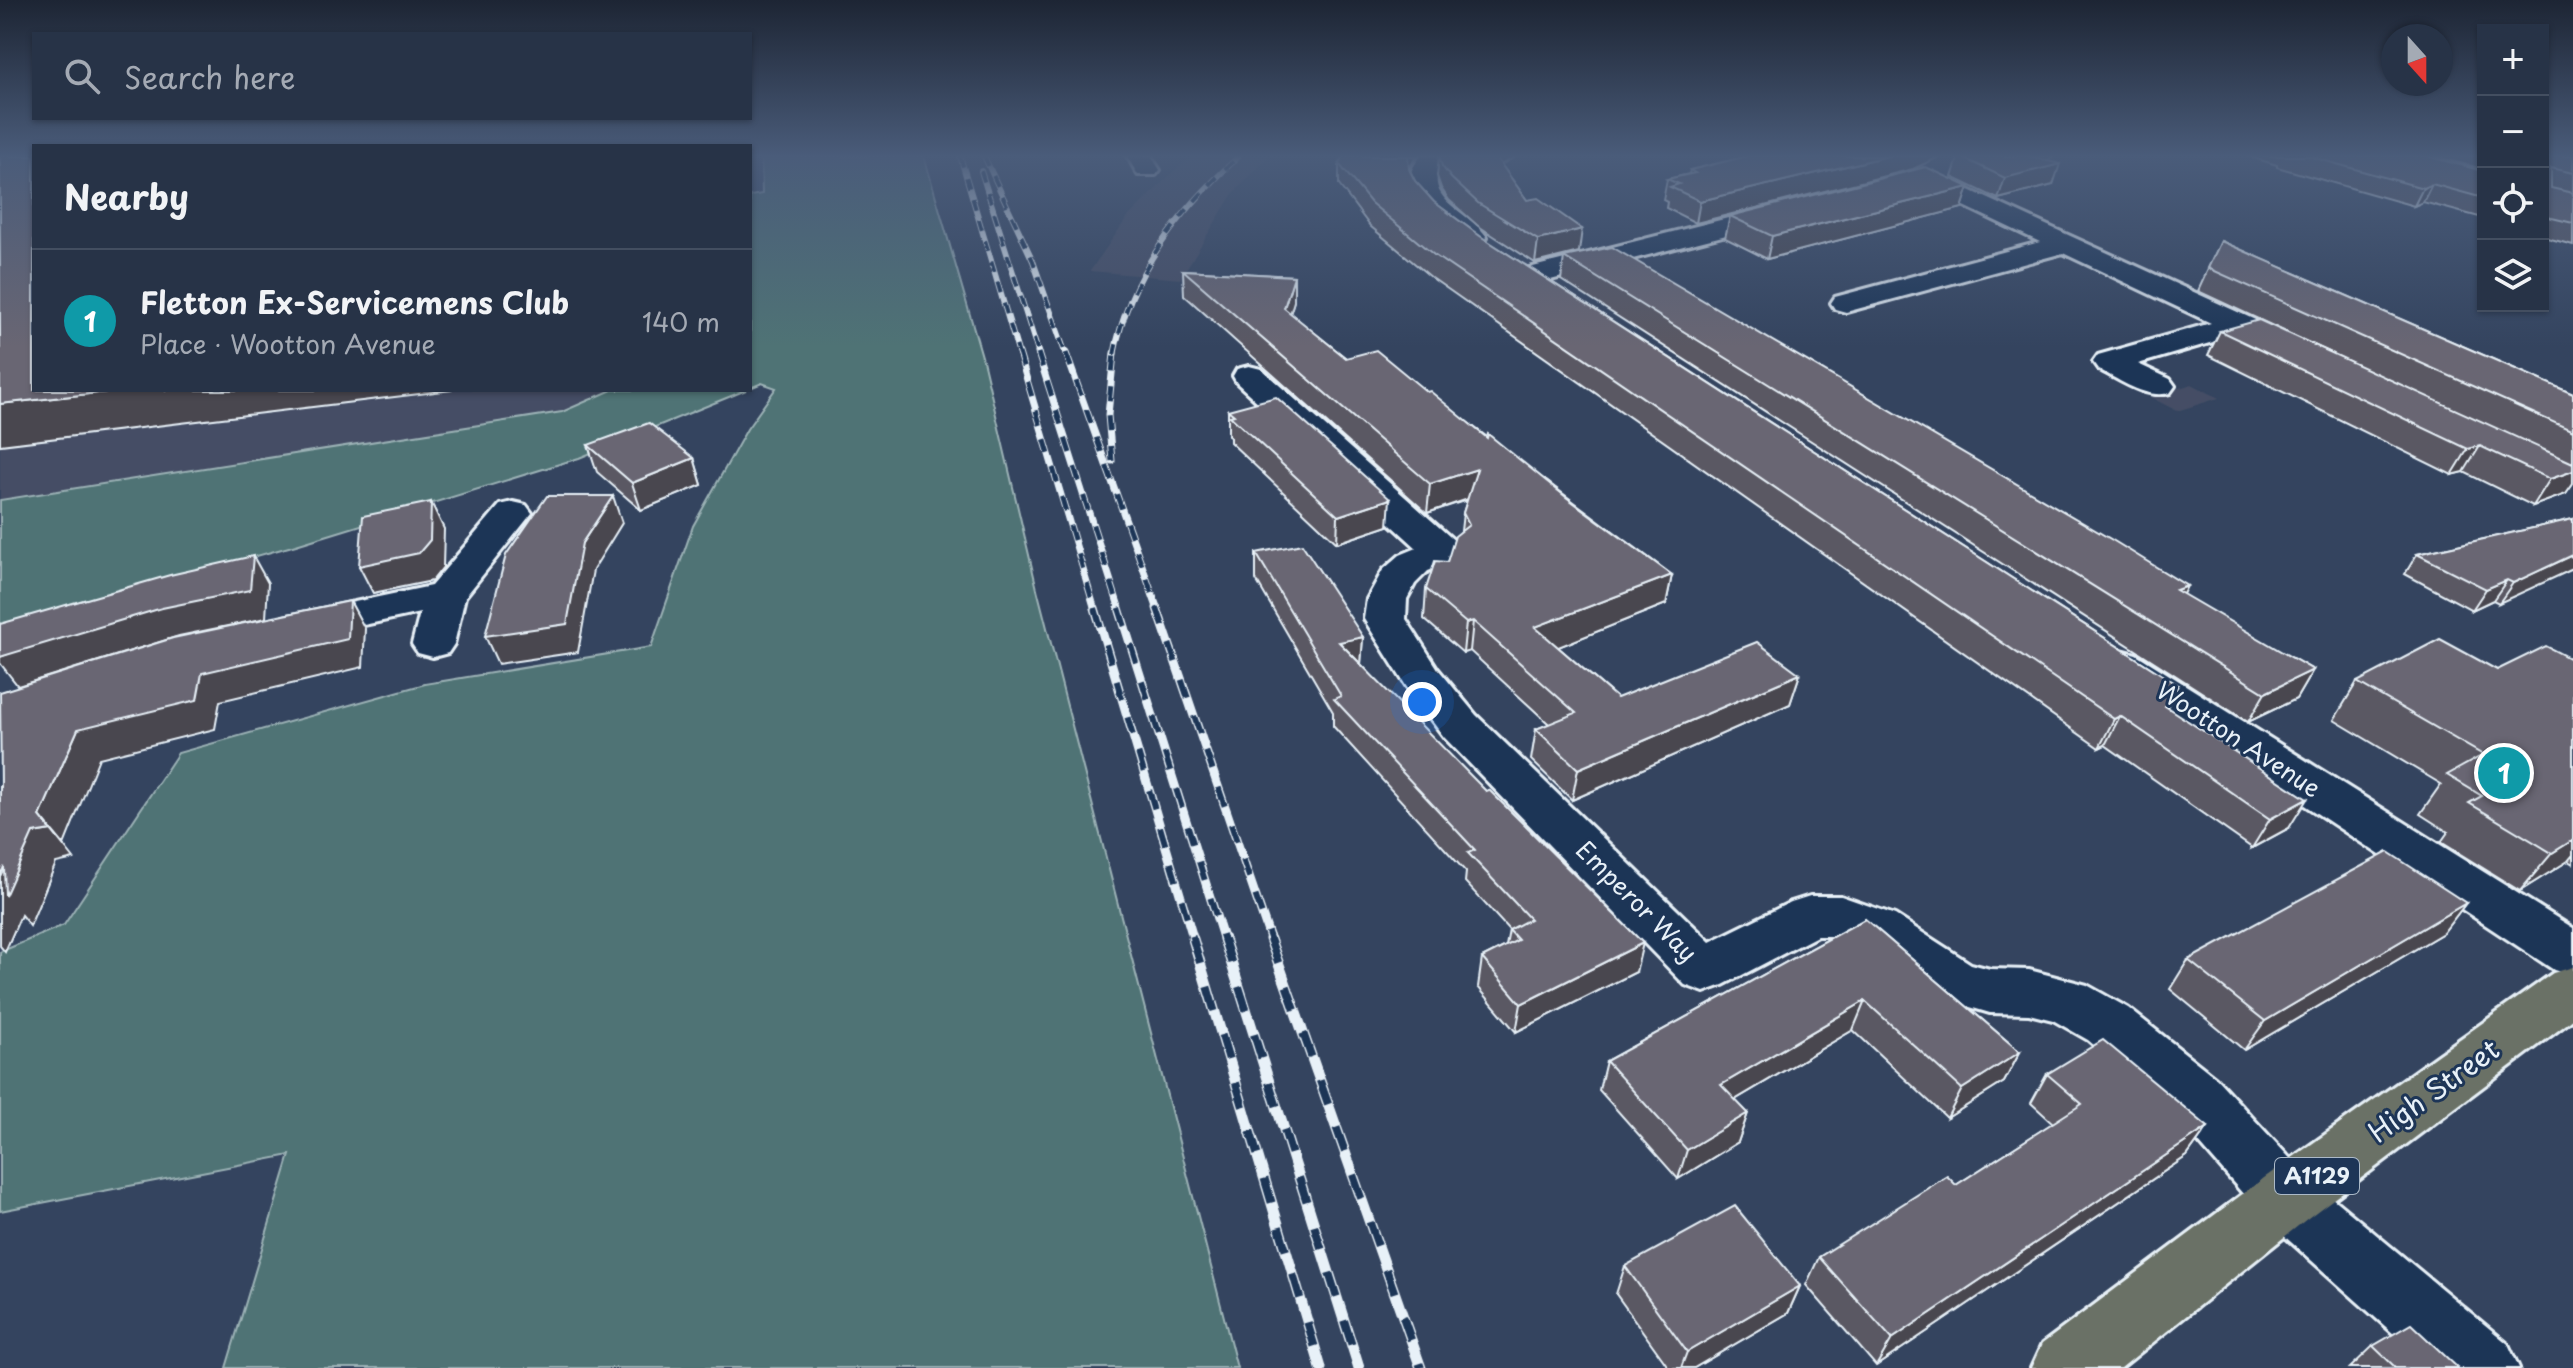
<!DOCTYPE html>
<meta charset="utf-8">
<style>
body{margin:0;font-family:"Playpen Sans",sans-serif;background:#333f52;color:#f1f3f6}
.controls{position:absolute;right:24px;top:24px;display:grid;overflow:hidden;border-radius:0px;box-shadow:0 2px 6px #0004}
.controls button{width:72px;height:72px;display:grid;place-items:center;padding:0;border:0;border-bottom:2px solid #434e60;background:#273347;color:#f1f3f6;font:40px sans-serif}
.compass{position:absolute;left:2381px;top:24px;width:72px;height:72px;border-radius:50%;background:#273347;box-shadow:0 2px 6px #0004;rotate:159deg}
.you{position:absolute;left:1422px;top:702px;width:28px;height:28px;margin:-20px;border:6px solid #fff;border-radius:50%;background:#1a73e8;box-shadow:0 0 0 12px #1a73e833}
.badge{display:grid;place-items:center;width:52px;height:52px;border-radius:50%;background:#ffd166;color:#fff;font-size:26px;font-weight:700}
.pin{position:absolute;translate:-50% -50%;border:4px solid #fff;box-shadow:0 2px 8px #0006}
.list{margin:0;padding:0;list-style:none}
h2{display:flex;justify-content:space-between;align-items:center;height:104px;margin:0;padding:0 32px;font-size:34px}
h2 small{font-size:26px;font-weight:400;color:#a4aab4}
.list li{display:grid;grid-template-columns:52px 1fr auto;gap:24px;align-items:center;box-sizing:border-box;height:144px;padding:0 32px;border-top:2px solid #434e60}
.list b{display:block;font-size:30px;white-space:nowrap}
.list p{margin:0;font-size:26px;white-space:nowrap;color:#a4aab4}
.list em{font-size:26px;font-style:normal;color:#a4aab4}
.icon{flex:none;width:44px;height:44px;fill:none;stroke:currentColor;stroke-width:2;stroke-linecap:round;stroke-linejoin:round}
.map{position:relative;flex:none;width:2573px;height:1368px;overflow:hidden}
.search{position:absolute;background:#273347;box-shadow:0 2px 6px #0004;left:32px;top:32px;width:720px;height:88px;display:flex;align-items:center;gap:20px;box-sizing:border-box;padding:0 28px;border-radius:0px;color:#a4aab4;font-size:30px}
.panel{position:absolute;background:#273347;box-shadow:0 2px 6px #0004;left:32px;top:144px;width:720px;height:248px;border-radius:0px}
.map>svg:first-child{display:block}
.built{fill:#444e65}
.green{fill:#4f7374;stroke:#9cb2b6;stroke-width:2}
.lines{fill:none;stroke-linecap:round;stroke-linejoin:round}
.street-casing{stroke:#e8f1f8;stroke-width:6}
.primary-casing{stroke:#e8f1f8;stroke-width:6}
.street{fill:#1d3557;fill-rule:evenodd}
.primary{fill:#6a7166;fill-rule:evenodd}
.rail-far3-casing{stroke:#e8f1f8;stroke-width:6}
.rail-far2-casing{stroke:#e8f1f8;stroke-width:7}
.rail-far1-casing{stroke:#e8f1f8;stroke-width:9}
.rail-casing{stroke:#e8f1f8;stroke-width:11}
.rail-far3{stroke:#1d3557;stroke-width:4;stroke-dasharray:11;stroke-linecap:butt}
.rail-far2{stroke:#1d3557;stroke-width:5;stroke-dasharray:15;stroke-linecap:butt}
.rail-far1{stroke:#1d3557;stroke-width:6;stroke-dasharray:19;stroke-linecap:butt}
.rail{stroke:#1d3557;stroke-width:8;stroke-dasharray:25;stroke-linecap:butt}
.wall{fill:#5a5863;stroke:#e8f1f8;stroke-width:2}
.shaded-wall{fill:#4a4750;stroke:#e8f1f8;stroke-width:2}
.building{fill:#696673;stroke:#e8f1f8;stroke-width:2}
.labels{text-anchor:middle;stroke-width:6;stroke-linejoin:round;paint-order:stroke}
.shield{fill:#1d3557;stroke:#abb9c8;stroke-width:2}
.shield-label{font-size:22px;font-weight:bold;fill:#e8f1f8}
.street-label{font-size:24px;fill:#e8f1f8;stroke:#1d3557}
.near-street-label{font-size:28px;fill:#e8f1f8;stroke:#1d3557}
</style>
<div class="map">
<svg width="2573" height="1368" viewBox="0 0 2573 1368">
<rect width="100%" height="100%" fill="#34445f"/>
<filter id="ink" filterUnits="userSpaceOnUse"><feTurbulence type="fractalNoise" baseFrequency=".0125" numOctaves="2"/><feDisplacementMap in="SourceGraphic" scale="16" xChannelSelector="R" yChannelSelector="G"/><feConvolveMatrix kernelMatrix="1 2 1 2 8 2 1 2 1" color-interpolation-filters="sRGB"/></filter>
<g filter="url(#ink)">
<g class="built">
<polygon points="0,156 34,390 698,390 0,611"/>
<polygon points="1194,156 1269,156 1232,195 1180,279 1090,271 1127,218 1176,169"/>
<polygon points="2192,384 2219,398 2177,411 2150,397"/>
</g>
<g class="green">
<polygon points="761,156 924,156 983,360 1037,589 1237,1368 226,1368 290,1155 0,1211 0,952 64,925 178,753 425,684 651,647 693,526 747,429 776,388 762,383 750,388 750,196 762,194"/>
<polygon points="612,390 746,390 579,458 296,545 0,628 0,500 562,412"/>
</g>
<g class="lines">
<defs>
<g id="street">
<polygon points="1127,156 1151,156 1160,170 1156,175 1138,175"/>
<path d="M1421 156H1445C1417 200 1467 208 1487 237L1483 243C1476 244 1470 246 1464 243 1446 235 1411 199 1410 179 1410 170 1416 163 1421 156Z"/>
<path d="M1923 169 2306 343 2311 350 2306 357 2295 360 2284 357 2237 335 2138 364 2170 379 2175 386 2170 393C2145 399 2120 380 2098 369L2093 362 2098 355 2211 323 2063 253 1857 309 1846 312 1835 309 1831 303 1835 297 2040 242 1914 182 1910 177 1914 172Z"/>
<polygon points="1784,204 1793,206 1797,212 1793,218 1531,285 1521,282 1516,276 1521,270"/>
<polygon points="1249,366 1261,369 1458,544 1464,552 1458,560 1428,571 1415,584 1407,599 1406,619 1438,669 1476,715 1710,942 1791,902 1810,896 1841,896 1895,915 1971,964 1990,969 2029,970 2087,985 2128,1008 2215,1077 2308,1178 2508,1344 2519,1368 2432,1368 2264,1218 2173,1113 2088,1040 2053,1020 2029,1014 1990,1013 1936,997 1857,943 1838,936 1817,936 1723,985 1704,992 1685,985 1444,737 1408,689 1364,619 1367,599 1383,570 1400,555 1417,548 1237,383 1233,376 1237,369"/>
<polygon points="513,502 526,505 532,513 465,597 454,644 448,653 433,657 418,653 412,644 420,613 298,639 283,635 277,626 283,617 431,586 500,505"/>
<polygon points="2121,650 2136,654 2573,928 2573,976 2554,970 2106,674 2099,664 2106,654"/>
</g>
<polygon id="primary" points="2573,967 2573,1019 2308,1218 2121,1368 2031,1368 2042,1344 2264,1178 2553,973"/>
</defs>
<use href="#street" class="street-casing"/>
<use href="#primary" class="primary-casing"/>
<use href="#street" class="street"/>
<use href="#primary" class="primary"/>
<defs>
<g id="rail-far3">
<polyline points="960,156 1019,355"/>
<polyline points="984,156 1033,261 1066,355"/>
<polyline points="981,171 1039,355"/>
<path d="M1114 355C1130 272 1179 212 1239 156"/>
</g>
<g id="rail-far2">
<polyline points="1019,353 1095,610"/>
<polyline points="1038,353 1120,610"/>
<polyline points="1066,353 1158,610"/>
<polyline points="1112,461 1108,415 1114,353"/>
</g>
<g id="rail-far1">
<polyline points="1095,608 1194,941"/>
<polyline points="1119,608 1224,941"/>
<polyline points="1157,608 1271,941"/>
</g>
<g id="rail">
<polyline points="1193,939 1321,1368"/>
<polyline points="1224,939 1359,1368"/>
<polyline points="1270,939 1421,1368"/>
</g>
</defs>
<use href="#rail-far3" class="rail-far3-casing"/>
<use href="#rail-far2" class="rail-far2-casing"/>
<use href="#rail-far1" class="rail-far1-casing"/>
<use href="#rail" class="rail-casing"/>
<use href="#rail-far3" class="rail-far3"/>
<use href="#rail-far2" class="rail-far2"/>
<use href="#rail-far1" class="rail-far1"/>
<use href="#rail" class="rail"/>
</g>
<g class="wall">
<polygon points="1344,156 1416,156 1409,168 1415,181 1434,202 1480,236 2178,685 2167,707 2289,828 2252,848 2105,745 2099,748 1432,278 1370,226 1339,185 1339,164"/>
<polygon points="1439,156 1517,156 1501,164 1527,200 1579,252 1535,263 1477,225 1449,200 1441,188 1437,176"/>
<polygon points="1748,156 1941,156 1913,169 1696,223 1666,208 1667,202 1663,200 1667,179 1689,174 1690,170"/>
<polygon points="1959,156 2054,156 2047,160 2053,185 1998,199 1952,177"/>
<polygon points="2247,156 2427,156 2483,171 2483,218 2423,202 2414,206 2277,167 2277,165"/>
<polygon points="2433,156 2483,156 2483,169"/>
<polygon points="2543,156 2573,156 2573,245 2543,237"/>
<polygon points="1969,187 1962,208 1767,259 1725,238 1730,216"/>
<polygon points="2221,241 2573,394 2573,484 2566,494 2533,506 2464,472 2452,475 2208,355 2220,331 2333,354 2198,291"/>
<polygon points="1564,257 2313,670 2296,699 2248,722 1561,280"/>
<polygon points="1183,270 1294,276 1294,301 1290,313 1346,358 1427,392 1672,575 1666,604 1558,647 1617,698 1800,674 1790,704 1572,800 1531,760 1536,729 1549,724 1470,651 1463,653 1424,619 1426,589 1447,562 1461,531 1463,513 1467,500 1427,513 1184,295"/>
<polygon points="1228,410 1388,526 1337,543 1230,442 1230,437 1228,436"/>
<polygon points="588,445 694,458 702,485 641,510 597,472"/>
<polygon points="2573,519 2499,603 2493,600 2472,610 2405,574 2417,554"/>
<polygon points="1256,553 1363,637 1361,664 1636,972 1516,1032 1478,987 1482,958 1506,946 1509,930 1465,882 1466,872 1333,726 1333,712 1256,580"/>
<polygon points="2573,660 2573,864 2568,861 2520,891 2441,842 2448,832 2420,814 2441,784 2334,720 2357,682 2497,670"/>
<polygon points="2466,903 2443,933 2244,1050 2170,989 2188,960"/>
<polygon points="1865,919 2020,1052 2004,1082 1947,1118 1853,1030 1735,1100 1748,1113 1738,1142 1678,1179 1599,1090 1606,1061"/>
<polygon points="2047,1074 2208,1127 2187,1156 1876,1366 1806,1285 1819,1257 1956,1185 2053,1123 2031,1103"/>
<polygon points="1625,1266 1800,1286 1788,1313 1694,1368 1669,1368 1616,1294"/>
<polygon points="2373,1346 2458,1368 2350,1368"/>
</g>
<g class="shaded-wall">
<polygon points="1407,156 1416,156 1406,175"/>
<polygon points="1490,156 1517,156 1489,171"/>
<polygon points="1888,156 1941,156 1913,169 1696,223 1700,201"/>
<polygon points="2029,156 2054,156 2031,171 2060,164 2053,185 1998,199 2005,178"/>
<polygon points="2432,184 2423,202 2414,206 2423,188"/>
<polygon points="1969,187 1962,208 1767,259 1772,236"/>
<polygon points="1582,229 1579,252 1535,263 1538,240"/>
<polygon points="1294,276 1294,301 1284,334 1284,308"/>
<polygon points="125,390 452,390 0,445 0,404"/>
<polygon points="2480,446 2464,472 2452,475 2468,449"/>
<polygon points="694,458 702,485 641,510 632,483"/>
<polygon points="1477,469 1474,497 1427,513 1430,484"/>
<polygon points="2573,471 2573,484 2566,494 2533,506 2550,479"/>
<polygon points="613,496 622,523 593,570 578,652 498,664 485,636 582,543"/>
<polygon points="1390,499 1388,526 1337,543 1338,516"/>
<polygon points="431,502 444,529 443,567 432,581 373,593 359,566"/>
<polygon points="2573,555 2573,569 2499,603 2513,583"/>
<polygon points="253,556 268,583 266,618 179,636 18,686 0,663 0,657"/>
<polygon points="1672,575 1666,604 1531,658 1535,627"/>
<polygon points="2507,580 2493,600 2472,610 2486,589"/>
<polygon points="2187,586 2173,614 2176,590"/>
<polygon points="350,601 365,629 363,667 220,701 215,729 99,758 64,845 40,816 78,729"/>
<polygon points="1473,621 1470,651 1463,653 1466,623"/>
<polygon points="1363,637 1361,664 1339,642"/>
<polygon points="2313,670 2296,699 2248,722 2265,693"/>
<polygon points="1800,674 1790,704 1572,800 1578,769"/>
<polygon points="2120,716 2105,745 2099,748 2114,719"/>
<polygon points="2307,799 2289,828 2252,848 2270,819"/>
<polygon points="51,830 74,859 56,863 30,926 21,915 5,952 0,946 0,876 4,867 33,833"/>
<polygon points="2573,840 2573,855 2568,861 2520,891 2552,853"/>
<polygon points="2466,903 2443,933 2244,1050 2265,1021"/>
<polygon points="1643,943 1636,972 1516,1032 1521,1004"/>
<polygon points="1865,1001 1853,1030 1711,1114 1721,1085"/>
<polygon points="2020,1052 2004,1082 1947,1118 1962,1089"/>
<polygon points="1748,1113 1738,1142 1678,1179 1687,1150"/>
<polygon points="2208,1127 2187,1156 1876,1366 1892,1339"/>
<polygon points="1800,1286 1788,1313 1694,1368 1681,1368 1687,1352"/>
</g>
<g class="building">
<polygon points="0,156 34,156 34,390 125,390 0,404"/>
<polygon points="1344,156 1408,156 1409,169 1415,181 1434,202 1480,236 2178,685 2165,706 2307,799 2270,819 2120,716 2114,719 1434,255 1371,203 1339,164"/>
<polygon points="1439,156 1495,156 1527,200 1538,198 1582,229 1538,240 1478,203 1451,178 1442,166"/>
<polygon points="1748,156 1888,156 1700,201 1670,187 1679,184 1667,179 1695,173 1690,170"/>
<polygon points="1959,156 2029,156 2060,164 2005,178"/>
<polygon points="2308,156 2427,156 2483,171 2483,198 2432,184 2423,188"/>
<polygon points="2543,156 2573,156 2573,173 2551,168 2551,188 2573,193 2573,223 2543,216 2545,215 2543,214"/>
<polygon points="1926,167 1969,187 1772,236 1730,216"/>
<polygon points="2221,241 2573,394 2573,431 2208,268"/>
<polygon points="1612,247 2114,541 2187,586 2176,590 2313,670 2265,693 1564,257"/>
<polygon points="1183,270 1294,276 1284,308 1346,358 1376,350 1427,392 1430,391 1487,438 1488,434 1566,497 1672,575 1535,627 1617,698 1757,642 1800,674 1578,769 1536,729 1576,713 1473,621 1466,623 1426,589 1435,561 1447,562 1455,536 1469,525 1463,513 1477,469 1430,484"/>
<polygon points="2259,320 2573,463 2573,471 2550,479 2480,446 2468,449 2220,331"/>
<polygon points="1276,397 1390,499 1338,516 1230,416 1234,415 1228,410"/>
<polygon points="649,423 694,458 632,483 588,445"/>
<polygon points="547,496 613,496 582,543 567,624 485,636 506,555"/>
<polygon points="431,502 430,540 419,553 359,566 363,516"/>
<polygon points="2573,519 2573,555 2513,583 2507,580 2486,589 2417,554"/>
<polygon points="1302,544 1363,637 1339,642 1486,791 1489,790 1643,943 1521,1004 1482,958 1518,940 1509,930 1530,919 1468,853 1475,850 1334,699 1341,696 1256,553"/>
<polygon points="253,556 250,590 162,608 0,657 0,624 170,575"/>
<polygon points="350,601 348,639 202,673 197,700 78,729 40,816 51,830 33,833 5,896 4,867 0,876 0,787 1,787 0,692 173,638"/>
<polygon points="2440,639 2497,670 2546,646 2573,660 2573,840 2552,853 2469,803 2482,796 2447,775 2483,755 2357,682"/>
<polygon points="2388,852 2466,903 2265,1021 2188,960"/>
<polygon points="1865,919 2020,1052 1962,1089 1865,1001 1721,1085 1748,1113 1687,1150 1606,1061"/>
<polygon points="2103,1040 2208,1127 1892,1339 1819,1257 1947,1176 1956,1185 2082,1104 2047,1074"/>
<polygon points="1735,1206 1800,1286 1687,1352 1625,1266"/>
<polygon points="2411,1324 2458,1368 2396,1368 2373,1346"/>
</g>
</g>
<linearGradient id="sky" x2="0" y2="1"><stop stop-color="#1d2534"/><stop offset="0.45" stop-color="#4a5c7a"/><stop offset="1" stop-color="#4a5c7a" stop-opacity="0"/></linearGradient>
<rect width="2573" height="347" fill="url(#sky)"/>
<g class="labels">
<rect class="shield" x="2275" y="1158" width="84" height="36" rx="6"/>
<g class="shield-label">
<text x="2317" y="1184">A1129</text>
</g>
<g class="street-label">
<text transform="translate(2238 740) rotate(33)" y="8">Wootton Avenue</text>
<text transform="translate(1636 902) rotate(45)" y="8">Emperor Way</text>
</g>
<g class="near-street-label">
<text transform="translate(2434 1091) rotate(-36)" y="10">High Street</text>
</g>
</g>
</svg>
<div class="controls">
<button>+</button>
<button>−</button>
<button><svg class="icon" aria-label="locate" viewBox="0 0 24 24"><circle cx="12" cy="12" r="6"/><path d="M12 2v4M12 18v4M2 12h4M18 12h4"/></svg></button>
<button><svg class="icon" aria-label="layers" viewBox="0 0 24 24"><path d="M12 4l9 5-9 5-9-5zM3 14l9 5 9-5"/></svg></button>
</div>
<svg class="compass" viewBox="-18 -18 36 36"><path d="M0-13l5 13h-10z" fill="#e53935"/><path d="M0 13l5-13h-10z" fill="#a4aab4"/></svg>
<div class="you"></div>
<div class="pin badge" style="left:2504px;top:773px;background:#0f9aa8">1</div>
<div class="search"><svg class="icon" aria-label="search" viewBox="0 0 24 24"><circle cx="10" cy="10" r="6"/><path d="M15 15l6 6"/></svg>Search here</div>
<section class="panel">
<h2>Nearby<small></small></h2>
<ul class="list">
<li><span class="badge" style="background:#0f9aa8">1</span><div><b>Fletton Ex-Servicemens Club</b><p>Place · Wootton Avenue</p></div><em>140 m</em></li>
</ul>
</section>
</div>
